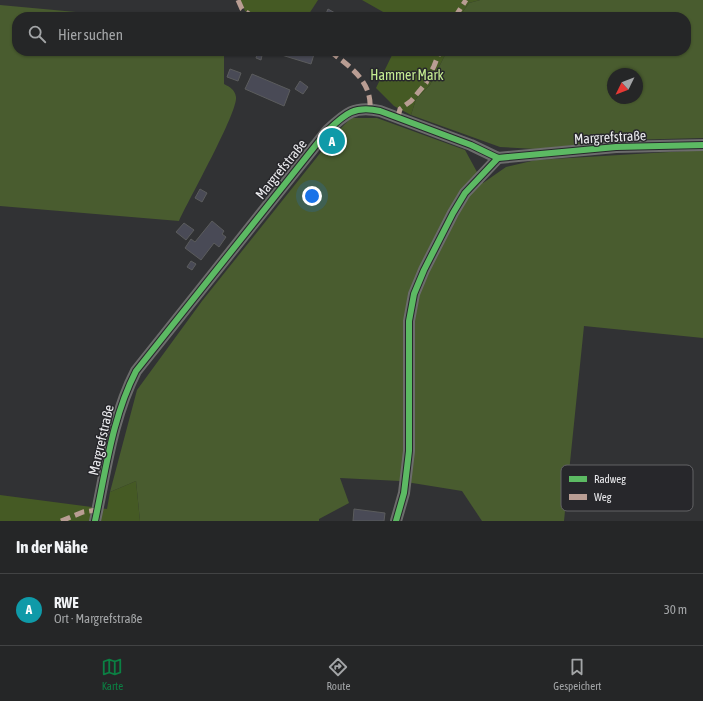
<!DOCTYPE html>
<html lang="de">
<meta charset="utf-8">
<style>
body{margin:0;font-family:"Asap Condensed",sans-serif;background:#313233;color:#f1f3f6}
.compass{position:absolute;left:607px;top:68px;width:36px;height:36px;border-radius:50%;background:#252627;box-shadow:0 1px 3px #0004;rotate:227deg}
.you{position:absolute;left:312px;top:196px;width:14px;height:14px;margin:-10px;border:3px solid #fff;border-radius:50%;background:#1a73e8;box-shadow:0 0 0 6px #1a73e833}
.badge{display:grid;place-items:center;width:26px;height:26px;border-radius:50%;background:#0b8043;color:#fff;font-size:13px;font-weight:700}
.pin{position:absolute;translate:-50% -50%;border:2px solid #fff;box-shadow:0 1px 4px #0006}
.list{margin:0;padding:0;list-style:none}
h2{display:flex;justify-content:space-between;align-items:center;height:52px;margin:0;padding:0 16px;font-size:17px}
h2 small{font-size:13px;font-weight:400;color:#a3a5a7}
.list li{display:grid;grid-template-columns:26px 1fr auto;gap:12px;align-items:center;box-sizing:border-box;height:72px;padding:0 16px;border-top:1px solid #424344}
.list b{display:block;font-size:15px;white-space:nowrap}
.list p{margin:0;font-size:13px;white-space:nowrap;color:#a3a5a7}
.list em{font-size:13px;font-style:normal;color:#a3a5a7}
.icon{flex:none;width:22px;height:22px;fill:none;stroke:currentColor;stroke-width:2;stroke-linecap:round;stroke-linejoin:round}
.map{position:relative;flex:none;width:703px;height:521px;overflow:hidden}
.search{position:absolute;background:#252627;box-shadow:0 1px 3px #0004;left:12px;right:12px;top:12px;height:44px;display:flex;align-items:center;gap:10px;box-sizing:border-box;padding:0 14px;border-radius:16px;color:#a3a5a7;font-size:15px}
.sheet{height:124px;background:#252627}
nav{display:flex;justify-content:space-around;align-items:center;box-sizing:border-box;height:56px;border-top:1px solid #424344;background:#252627;font-size:11px;color:#a3a5a7}
nav a{display:grid;justify-items:center;gap:2px}
nav .on{color:#0b8043}
.map>svg:first-child{display:block}
.green{fill:#495c2f;fill-rule:evenodd}
.forest{fill:#455a24}
.building{fill:#494a56;stroke:#5b5c5d}
.lines{fill:none;stroke-linecap:round;stroke-linejoin:round}
.street{stroke:#6c6c6c;stroke-width:12}
.quiet{stroke:#b99d93;stroke-width:5;stroke-dasharray:10 5;stroke-linecap:butt}
.cycleway-casing{stroke:#27272b;stroke-width:8}
.cycleway{stroke:#5cba63;stroke-width:6}
.labels{text-anchor:middle;stroke-width:3;stroke-linejoin:round;paint-order:stroke}
.park-label{font-size:14px;fill:#c5ec91;stroke:#27272b}
.street-label{font-size:14px;fill:#eaeaed;stroke:#27272b}
.key{fill:#27272b;stroke:#626265;stroke-width:1}
.key-label{font-size:11px;fill:#eaeaed}
</style>
<div class="map">
<svg width="703" height="521" viewBox="0 0 703 521">
<rect width="100%" height="100%" fill="#313234"/>
<g class="green">
<path d="M480 0H703V138L626 140 536 149 500 147 411 115 416 99 430 85 447 51H686V17H459L469 3ZM613 74H637V98H613Z"/>
<path d="M0 5 130 17H17V51H224V84C230 87 235 90 236 97 238 112 188 201 179 221L0 206Z"/>
<polygon points="351,118 377,118 465,150 483,183 506,167 536,160 703,150 703,338 584,326 564,521 482,521 462,491 400,481 340,478 349,503 319,519 319,521 140,521 136,481 110,492 137,390 202,301 337,132"/>
</g>
<g class="forest">
<polygon points="240,0 318,0 307,17 261,17 245,11"/>
<polygon points="362,0 480,0 469,3 459,17 392,17"/>
<polygon points="394,51 447,51 430,85 416,99 411,115 394,106 376,88"/>
<polygon points="136,481 140,521 0,521 0,495 107,509 110,492"/>
</g>
<g class="building">
<polygon points="328,9 342,17 325,16"/>
<polygon points="258,51 263,51 261,60 256,58"/>
<polygon points="276,51 315,51 311,64 275,53"/>
<polygon points="230,69 241,73 238,81 227,77"/>
<polygon points="252,74 290,90 284,106 245,89"/>
<polygon points="300,81 308,87 303,94 295,89"/>
<polygon points="200,189 207,193 202,202 195,198"/>
<polygon points="212,221 224,231 222,234 226,237 219,247 214,243 201,260 185,248 191,239 195,242"/>
<polygon points="184,223 194,230 186,240 176,232"/>
<polygon points="191,261 196,264 192,270 187,267"/>
<polygon points="354,509 385,513 384,521 353,521"/>
</g>
<g class="lines">
<g class="street">
<path d="M95 521C106 470 112 418 136 371L327 131C345 114 354 105 380 111L471 145 498 158 616 147 703 145"/>
<polyline points="396,521 404,493 409,451 409,321 414,294 424,270 453,213 465,193 498,158"/>
</g>
<g class="quiet">
<polyline points="238,0 242,9 253,17"/>
<polyline points="455,17 466,0"/>
<path d="M330 51C350 67 372 81 370 109"/>
<polyline points="398,117 400,109 411,101 426,83 434,66 440,51"/>
<polyline points="61,521 83,512 97,510"/>
</g>
<defs>
<g id="cycleway">
<path d="M95 521C106 470 112 418 136 371L327 131C345 114 354 105 380 111L471 145 498 158 616 147 703 145"/>
<polyline points="396,521 404,493 409,451 409,321 414,294 424,270 453,213 465,193 498,158"/>
</g>
</defs>
<use href="#cycleway" class="cycleway-casing"/>
<use href="#cycleway" class="cycleway"/>
</g>
<g class="labels">
<g class="park-label">
<text x="407" y="80">Hammer Mark</text>
</g>
<g class="street-label">
<text transform="translate(610 137) rotate(-3)" y="5">Margrefstraße</text>
<text transform="translate(281 169) rotate(-51)" y="5">Margrefstraße</text>
<text transform="translate(101 440) rotate(-77)" y="5">Margrefstraße</text>
</g>
</g>
<rect x="561" y="465" width="132" height="46" rx="6" class="key"/>
<rect x="569" y="476" width="18" height="6" fill="#5cba63"/>
<rect x="569" y="494" width="18" height="6" fill="#b99d93"/>
<g class="key-label">
<text x="594" y="483">Radweg</text>
<text x="594" y="501">Weg</text>
</g>
</svg>
<svg class="compass" viewBox="-18 -18 36 36"><path d="M0-13l5 13h-10z" fill="#e53935"/><path d="M0 13l5-13h-10z" fill="#a3a5a7"/></svg>
<div class="you"></div>
<div class="pin badge" style="left:332px;top:141px;background:#0f9aa8">A</div>
<div class="search"><svg class="icon" aria-label="search" viewBox="0 0 24 24"><circle cx="10" cy="10" r="6"/><path d="M15 15l6 6"/></svg>Hier suchen</div>
</div>
<section class="sheet">
<h2>In der Nähe<small></small></h2>
<ul class="list">
<li><span class="badge" style="background:#0f9aa8">A</span><div><b>RWE</b><p>Ort · Margrefstraße</p></div><em>30 m</em></li>
</ul>
</section>
<nav>
<a class="on"><svg class="icon" aria-label="map" viewBox="0 0 24 24"><path d="M3 6l6-2 6 2 6-2v14l-6 2-6-2-6 2zM9 4v14M15 6v14"/></svg>Karte</a>
<a><svg class="icon" aria-label="directions" viewBox="0 0 24 24"><path d="M12 3l9 9-9 9-9-9zM9 14v-3h6M13 9l2 2-2 2"/></svg>Route</a>
<a><svg class="icon" aria-label="saved" viewBox="0 0 24 24"><path d="M7 4h10v16l-5-4-5 4z"/></svg>Gespeichert</a>
</nav>
